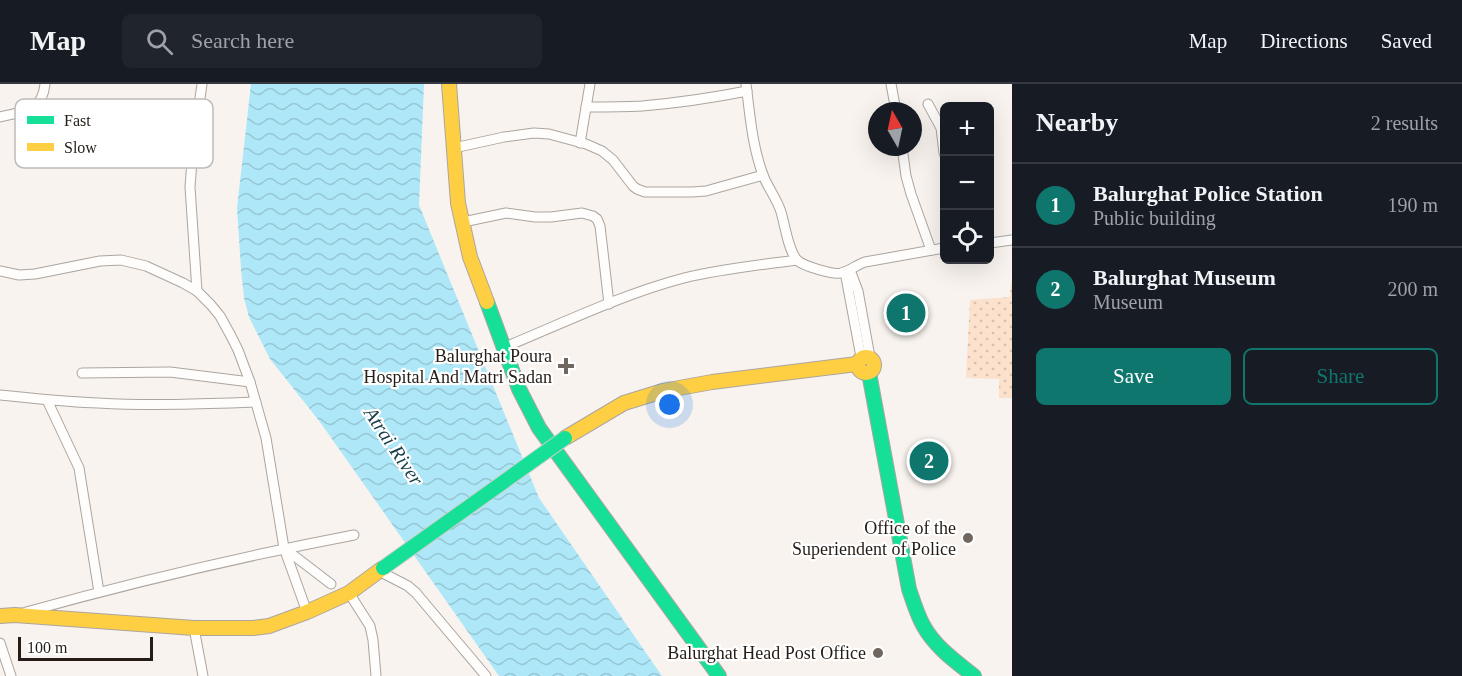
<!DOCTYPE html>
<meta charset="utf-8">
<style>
body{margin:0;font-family:Georgia,serif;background:#20242c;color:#f1f3f6}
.controls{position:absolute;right:18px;top:18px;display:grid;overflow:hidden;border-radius:9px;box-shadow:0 6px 24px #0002}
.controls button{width:54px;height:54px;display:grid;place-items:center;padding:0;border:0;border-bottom:2px solid #363941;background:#171b24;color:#f1f3f6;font:30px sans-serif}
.compass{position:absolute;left:868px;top:18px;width:54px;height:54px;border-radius:50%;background:#171b24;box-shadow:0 6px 24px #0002;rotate:351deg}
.scale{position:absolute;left:18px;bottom:15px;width:135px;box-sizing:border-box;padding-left:6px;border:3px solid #261c15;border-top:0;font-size:16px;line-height:21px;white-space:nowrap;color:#261c15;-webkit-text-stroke:4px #fff;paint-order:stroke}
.you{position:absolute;left:670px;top:321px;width:21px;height:21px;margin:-15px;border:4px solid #fff;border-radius:50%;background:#1a73e8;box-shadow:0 0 0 9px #1a73e833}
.badge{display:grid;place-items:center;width:39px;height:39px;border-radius:50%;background:#0f766e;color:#fff;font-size:20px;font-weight:700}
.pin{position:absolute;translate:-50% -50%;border:3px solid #fff;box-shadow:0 2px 6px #0006}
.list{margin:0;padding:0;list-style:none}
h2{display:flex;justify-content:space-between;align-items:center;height:78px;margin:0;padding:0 24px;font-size:26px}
h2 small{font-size:20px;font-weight:400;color:#9ea1a6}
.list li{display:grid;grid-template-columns:39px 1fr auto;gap:18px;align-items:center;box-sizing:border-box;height:84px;padding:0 24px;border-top:2px solid #363941}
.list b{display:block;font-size:22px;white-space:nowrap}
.list p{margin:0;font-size:20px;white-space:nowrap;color:#9ea1a6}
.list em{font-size:20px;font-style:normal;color:#9ea1a6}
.actions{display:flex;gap:12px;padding:18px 24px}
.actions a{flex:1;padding:14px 0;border:2px solid #0f766e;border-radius:9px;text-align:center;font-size:21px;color:#0f766e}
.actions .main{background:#0f766e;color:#fff}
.icon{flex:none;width:33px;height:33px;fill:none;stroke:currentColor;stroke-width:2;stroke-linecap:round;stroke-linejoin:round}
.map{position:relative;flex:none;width:1012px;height:592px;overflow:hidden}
header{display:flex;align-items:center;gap:36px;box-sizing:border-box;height:84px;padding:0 30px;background:#171b24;border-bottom:2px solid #363941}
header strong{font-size:28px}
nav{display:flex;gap:33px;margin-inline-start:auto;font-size:21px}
.search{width:420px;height:54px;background:#20242c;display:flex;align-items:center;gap:15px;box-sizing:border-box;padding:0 21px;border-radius:9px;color:#9ea1a6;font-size:22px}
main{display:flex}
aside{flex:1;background:#171b24}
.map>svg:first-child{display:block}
.park{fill:url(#park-dots)}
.water{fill:url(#water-waves)}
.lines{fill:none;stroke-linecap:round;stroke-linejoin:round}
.street-casing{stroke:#aca59f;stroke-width:11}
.fast-casing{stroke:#aca59f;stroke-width:16}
.slow-casing{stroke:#aca59f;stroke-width:16}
.street{stroke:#fefdfc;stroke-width:9}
.fast{stroke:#16e098;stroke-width:14}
.slow{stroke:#ffcf43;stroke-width:14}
.fast-bridge-casing{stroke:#d1ceca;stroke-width:16;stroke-linecap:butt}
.fast-bridge{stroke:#16e098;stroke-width:14}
.poi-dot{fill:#706761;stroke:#fff;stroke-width:2}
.labels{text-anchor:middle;stroke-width:4.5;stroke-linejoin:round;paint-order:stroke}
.poi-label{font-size:18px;fill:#261c15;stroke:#fff;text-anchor:end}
.water-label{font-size:20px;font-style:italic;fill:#163e49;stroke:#fff}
.key{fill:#fff;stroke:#bebbb9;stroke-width:1.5}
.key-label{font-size:16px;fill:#261c15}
</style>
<header>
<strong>Map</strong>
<div class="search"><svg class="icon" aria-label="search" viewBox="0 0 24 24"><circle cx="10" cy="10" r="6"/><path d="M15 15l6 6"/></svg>Search here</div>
<nav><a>Map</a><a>Directions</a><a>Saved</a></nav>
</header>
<main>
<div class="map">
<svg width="1012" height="592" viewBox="0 0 1012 592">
<defs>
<pattern id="park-dots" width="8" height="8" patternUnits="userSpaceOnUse" patternTransform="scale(1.5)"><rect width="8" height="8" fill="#fce1cc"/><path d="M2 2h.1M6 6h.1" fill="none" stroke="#d8c0ae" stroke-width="1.8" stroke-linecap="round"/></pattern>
<pattern id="water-waves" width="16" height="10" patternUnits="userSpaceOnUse" patternTransform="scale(1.5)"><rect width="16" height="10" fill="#aee8f8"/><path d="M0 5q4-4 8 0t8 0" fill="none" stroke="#96c6d4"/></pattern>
</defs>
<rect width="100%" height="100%" fill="#f8f3ee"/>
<polygon class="park" points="1011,198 1012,198 1012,314 999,314 999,295 966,294 970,216 1010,213"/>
<polygon class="water" points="251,0 424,0 419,121 539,414 662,592 499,592 320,338 270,275 249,233 244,214 241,185 237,124"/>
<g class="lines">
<defs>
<g id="street">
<path d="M746 0C750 31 752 61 763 91 768 104 777 115 781 128 785 141 788 166 797 176 803 182 833 191 841 189 850 187 856 181 865 178L944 164"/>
<polyline points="891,0 896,27"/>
<polyline points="928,20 941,44 944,69"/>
<polyline points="34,23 47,30 74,32 130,30 199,20"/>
<path d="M586 23C605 23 623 23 642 22 677 19 712 14 747 7"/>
<path d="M0 33C23 27 42 29 45 0"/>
<polyline points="580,59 590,0"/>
<polyline points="902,63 906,92 911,110 931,166"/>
<polyline points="454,64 504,53 534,49 549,50 586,60 602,67 613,76 633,102 637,105 645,108 692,108 706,107 763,91"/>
<polyline points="463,138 506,129 535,133 551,133 582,129 593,132 597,135 600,142 609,220"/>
<polyline points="990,159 1012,156"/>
<polyline points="850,186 858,207 870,273"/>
<polyline points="0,187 19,191 35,190 100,177 121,176 146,182 183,199 197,207 211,221 220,232 231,252 238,266 250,298 266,354 284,464 307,528"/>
<polyline points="845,188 861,273"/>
<polyline points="197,207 190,103 193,64 202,0"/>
<path d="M505 263C563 239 623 210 684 194 721 185 760 181 797 176"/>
<polyline points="82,289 170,288 250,298"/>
<path d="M0 311C33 314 65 318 98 319 150 322 203 320 256 318"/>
<polyline points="47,316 79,384 99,508"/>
<polyline points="284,464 331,500"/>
<polyline points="379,487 408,502 416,509 486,592"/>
<polyline points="349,509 370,542 373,556 376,592"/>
<path d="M26 528C134 498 244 472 354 451"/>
<polyline points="194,544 203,592"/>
<polyline points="0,559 11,592"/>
</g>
<g id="fast">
<polyline points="487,218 519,305 539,344 719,592"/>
<path d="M869 289 909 505C913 517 917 530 923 541 935 563 955 577 974 592"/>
</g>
<g id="slow">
<polyline points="449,0 458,119 470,173 487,218"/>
<circle cx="866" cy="281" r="8"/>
<polyline points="565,354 624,319 663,307 712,298 857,280"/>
<polyline points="0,532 15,531 194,544 253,544 269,542 307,528 349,509 383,484"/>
</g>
</defs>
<use href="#street" class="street-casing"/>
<use href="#fast" class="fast-casing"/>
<use href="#slow" class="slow-casing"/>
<use href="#street" class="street"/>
<use href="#fast" class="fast"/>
<use href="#slow" class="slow"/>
<defs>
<polyline id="fast-bridge" points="383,484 565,354"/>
</defs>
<use href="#fast-bridge" class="fast-bridge-casing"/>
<use href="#fast-bridge" class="fast-bridge"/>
</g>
<g class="poi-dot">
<path d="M563 273h6v6h6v6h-6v6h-6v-6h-6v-6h6z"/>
<circle cx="968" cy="454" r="6"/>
<circle cx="878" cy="569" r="6"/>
</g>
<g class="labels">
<g class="poi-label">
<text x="552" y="278">Balurghat Poura<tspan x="552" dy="21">Hospital And Matri Sadan</tspan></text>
<text x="956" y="450">Office of the<tspan x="956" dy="21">Superiendent of Police</tspan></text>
<text x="866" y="575">Balurghat Head Post Office</text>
</g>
<g class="water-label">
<text transform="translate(394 362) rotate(56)" y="7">Atrai River</text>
</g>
</g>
<rect x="15" y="15" width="198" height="69" rx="9" class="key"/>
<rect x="27" y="32" width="27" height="8" fill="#16e098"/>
<rect x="27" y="59" width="27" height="8" fill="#ffcf43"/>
<g class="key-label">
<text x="64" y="42">Fast</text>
<text x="64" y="69">Slow</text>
</g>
</svg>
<div class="controls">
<button>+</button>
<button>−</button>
<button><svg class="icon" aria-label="locate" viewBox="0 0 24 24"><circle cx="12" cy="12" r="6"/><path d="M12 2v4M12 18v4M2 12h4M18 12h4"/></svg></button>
</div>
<svg class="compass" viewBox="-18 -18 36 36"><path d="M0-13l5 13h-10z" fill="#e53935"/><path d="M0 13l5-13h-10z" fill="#9ea1a6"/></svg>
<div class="scale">100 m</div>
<div class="you"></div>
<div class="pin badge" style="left:906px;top:229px">1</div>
<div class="pin badge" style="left:929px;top:377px">2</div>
</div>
<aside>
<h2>Nearby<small>2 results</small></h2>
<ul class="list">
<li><span class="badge">1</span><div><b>Balurghat Police Station</b><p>Public building</p></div><em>190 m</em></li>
<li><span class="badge">2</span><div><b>Balurghat Museum</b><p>Museum</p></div><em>200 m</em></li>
</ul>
<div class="actions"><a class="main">Save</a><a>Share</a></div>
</aside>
</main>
